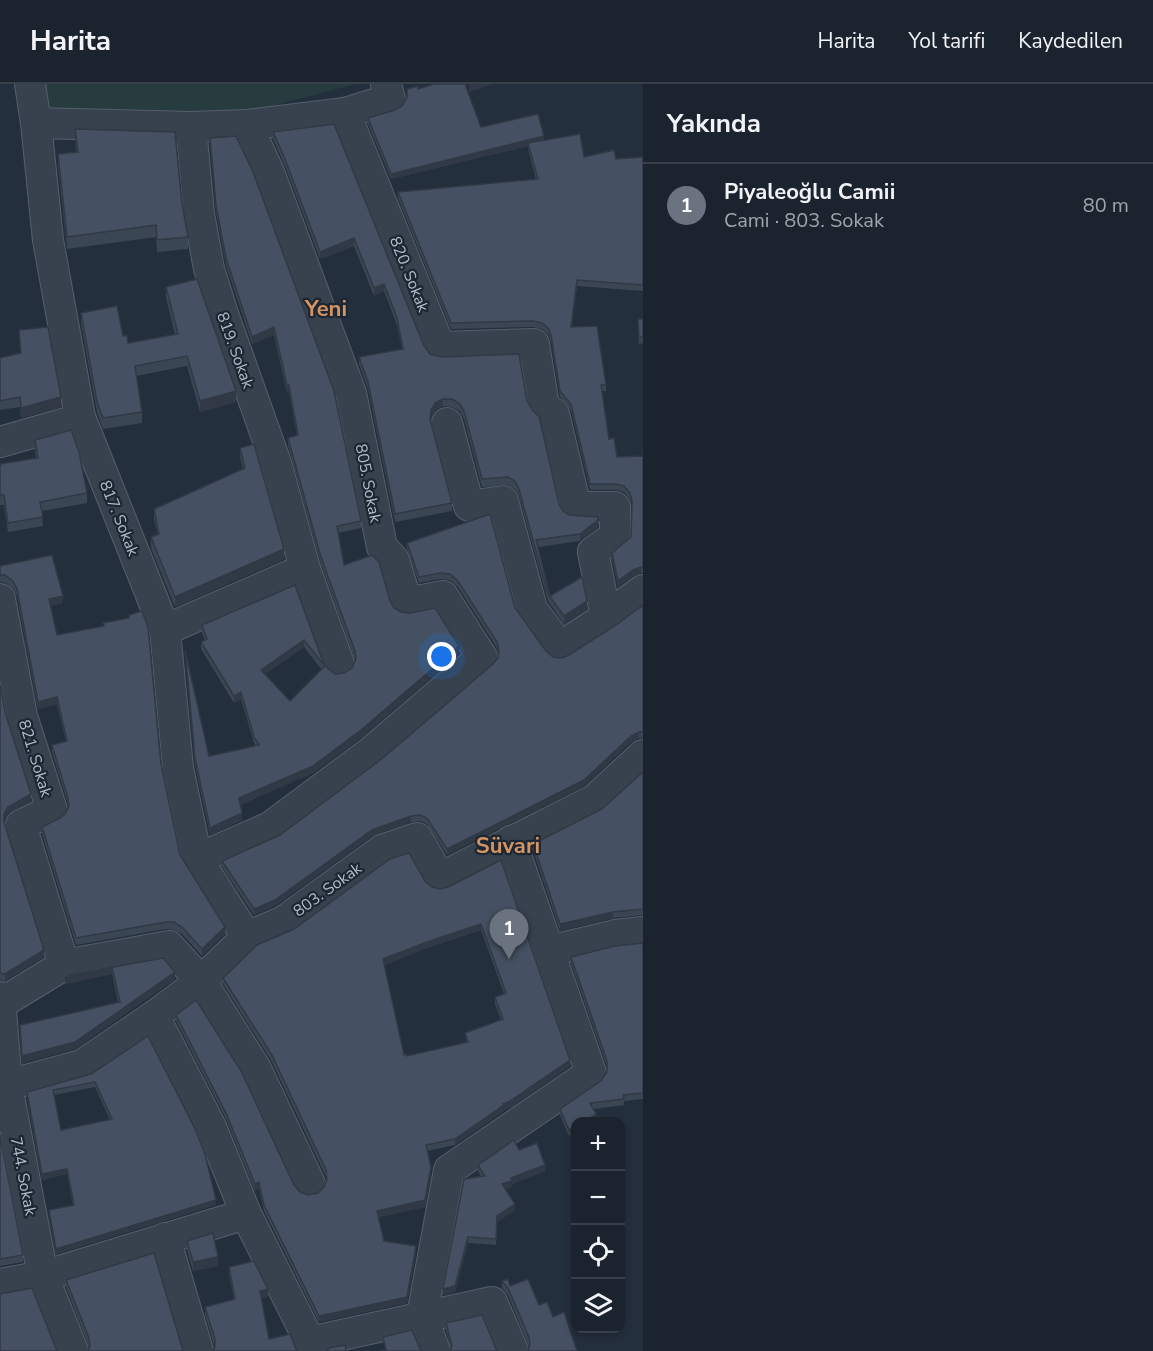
<!DOCTYPE html>
<html lang="tr">
<meta charset="utf-8">
<style>
body{margin:0;font-family:"Nunito Sans",sans-serif;background:#282f3a;color:#f1f3f6}
.controls{position:absolute;right:18px;bottom:18px;display:grid;overflow:hidden;border-radius:12px;box-shadow:0 3px 9px #0003}
.controls button{width:54px;height:54px;display:grid;place-items:center;padding:0;border:0;border-bottom:2px solid #39404a;background:#1b232e;color:#f1f3f6;font:30px sans-serif}
.you{position:absolute;left:442px;top:573px;width:21px;height:21px;margin:-15px;border:4px solid #fff;border-radius:50%;background:#1a73e8;box-shadow:0 0 0 9px #1a73e833}
.badge{display:grid;place-items:center;width:39px;height:39px;border-radius:50%;background:#8ab4f8;color:#fff;font-size:20px;font-weight:700}
.pin{position:absolute;translate:-50% -50px;filter:drop-shadow(0 2px 3px #0008)}
.pin::after{content:'';position:absolute;top:32px;width:21px;height:18px;background:inherit;clip-path:polygon(0 0,100% 0,50% 100%)}
.list{margin:0;padding:0;list-style:none}
h2{display:flex;justify-content:space-between;align-items:center;height:78px;margin:0;padding:0 24px;font-size:26px}
h2 small{font-size:20px;font-weight:400;color:#a0a4aa}
.list li{display:grid;grid-template-columns:39px 1fr auto;gap:18px;align-items:center;box-sizing:border-box;height:84px;padding:0 24px;border-top:2px solid #39404a}
.list b{display:block;font-size:22px;white-space:nowrap}
.list p{margin:0;font-size:20px;white-space:nowrap;color:#a0a4aa}
.list em{font-size:20px;font-style:normal;color:#a0a4aa}
.icon{flex:none;width:33px;height:33px;fill:none;stroke:currentColor;stroke-width:2;stroke-linecap:round;stroke-linejoin:round}
.map{position:relative;flex:none;width:643px;height:1267px;overflow:hidden}
header{display:flex;align-items:center;gap:36px;box-sizing:border-box;height:84px;padding:0 30px;background:#1b232e;border-bottom:2px solid #39404a}
header strong{font-size:28px}
nav{display:flex;gap:33px;margin-inline-start:auto;font-size:21px}
main{display:flex}
aside{flex:1;background:#1b232e}
.map>svg:first-child{display:block}
.green{fill:#263c3f}
.lines{fill:none;stroke-linecap:round;stroke-linejoin:round}
.minor-casing{stroke:#565f6c;stroke-width:32}
.minor{stroke:#38414e;stroke-width:30}
.wall{fill:#3b4654;fill-rule:evenodd}
.shaded-wall{fill:#303945}
.building{fill:#455162;stroke:#303945;stroke-width:1.5;fill-rule:evenodd}
.labels{text-anchor:middle;stroke-width:4.5;stroke-linejoin:round;paint-order:stroke}
.street-label{font-size:16px;fill:#b4bcc9;stroke:#1d2633}
.district-label{font-size:22px;font-weight:bold;fill:#d59563;stroke:#1d2633}
</style>
<header>
<strong>Harita</strong>
<nav><a>Harita</a><a>Yol tarifi</a><a>Kaydedilen</a></nav>
</header>
<main>
<div class="map">
<svg width="643" height="1267" viewBox="0 0 643 1267">
<rect width="100%" height="100%" fill="#242f3e"/>
<polygon class="green" points="37,0 356,0 202,40 38,37"/>
<g class="lines">
<defs>
<g id="minor">
<polyline points="30,0 36,39 48,156 80,333 165,546 178,684 197,775 247,853"/>
<polyline points="345,29 440,263 534,260 544,322 554,330 576,423 615,423 615,452 593,468 606,533 643,506"/>
<polyline points="36,39 191,43 247,41 269,88 351,309 382,463 394,476 407,519 443,512 482,573 372,667 270,743 197,775"/>
<polyline points="247,41 345,29 390,15 386,0"/>
<polyline points="191,43 199,130 209,185 223,230 276,379 305,485 339,580"/>
<polyline points="447,339 469,422 503,417 532,525 560,563 606,533"/>
<polyline points="0,358 70,338 80,333"/>
<polyline points="0,515 22,632 52,726 21,741 64,881"/>
<polyline points="165,546 305,485"/>
<polyline points="615,851 643,848"/>
<polyline points="549,867 607,853"/>
<polyline points="0,913 7,1002 43,1192 73,1267"/>
<polyline points="0,920 64,881 169,862 201,897 256,985 310,1100"/>
<polyline points="154,932 211,1043 246,1130"/>
<polyline points="0,1003 82,981 154,932 201,897 247,853 284,837 382,766 417,754 440,794 594,716 643,671"/>
<polyline points="165,1154 198,1267"/>
<polyline points="0,1200 43,1192 246,1130 310,1258 312,1267"/>
<polyline points="310,1258 492,1218 513,1267"/>
<polyline points="435,1267 422,1232 449,1086 591,989 511,757"/>
</g>
</defs>
<use href="#minor" class="minor-casing"/>
<use href="#minor" class="minor"/>
</g>
<g class="wall">
<polygon points="418,5 481,43 544,56 584,73 616,75 643,73 643,207 577,202 572,243 606,301 606,307 602,307 609,355 617,373 643,372 643,489 641,489 633,492 618,503 612,475 612,469 631,453 632,422 630,415 624,408 616,406 590,406 571,326 560,313 551,257 548,250 542,245 533,243 451,245 398,114 398,108 536,96 528,65 528,62 391,95 368,40 368,34 395,26 402,22"/>
<polygon points="334,40 424,262 430,270 527,317 559,420 563,427 569,431 598,443 580,457 538,463 550,512 587,525 564,540 548,517 519,412 515,405 508,401 482,403 464,335 460,327 452,323 443,322 435,326 430,336 452,419 452,427 395,438 368,305 359,280 359,273 402,265 397,241 384,207 374,212 354,162 320,175 285,82 273,55 273,48"/>
<polygon points="75,45 182,120 188,153 188,165 157,168 156,153 67,165 58,81 58,70 76,68"/>
<path d="M210 54 361 437V444L338 449 344 481 390 517 394 524 459 570 361 654 313 689 240 721 242 736 210 751 195 681 185 566 209 672 255 662 241 615 234 619 201 565V558L205 556 202 549V541L295 501 324 581V584L335 590 344 589 352 584 355 576 321 480 288 361V354L297 351 289 308H287L274 251 252 260 226 181 216 128ZM304 563 322 586 290 617 265 590Z"/>
<polygon points="166,203 236,318 200,328 187,282 136,292 142,328 142,339 103,345 97,328 81,240 81,229 123,252 128,259 175,250 166,214"/>
<polygon points="638,235 643,235 643,259 639,260"/>
<polygon points="19,246 61,323 21,334 20,323 0,326 0,274 20,269"/>
<polygon points="35,356 87,409 87,419 42,427 43,442 8,448 4,421 0,421 0,380 36,374 35,366"/>
<polygon points="240,364 284,475 175,523 151,464 151,453 158,451 154,435 154,425 243,385 240,374"/>
<polygon points="407,459 515,524 546,567 553,573 562,574 569,571 616,541 643,521 643,654 639,654 631,658 584,702 447,771 427,740 420,737 411,738 372,752 275,822 254,831 222,783 222,777 280,751 383,674 493,580 498,574 498,570 497,564 458,503 450,496 440,495 419,499 407,465"/>
<polygon points="0,482 63,519 50,522 57,551 103,542 129,534 129,531 180,771 225,850 202,872 182,850 174,846 166,845 76,861 42,750 42,743 60,734 65,730 69,723 52,668 52,661 66,657 57,620 38,625 17,512 13,504 5,499 0,498"/>
<polygon points="0,601 5,628 31,717 8,730 4,737 44,873 5,897 0,896"/>
<polygon points="643,688 643,831 613,834 560,847 533,766 533,760 602,725"/>
<path d="M501 776 570 982 510 1024 504 1026V1027L455 1061 427 1067 431 1089 425 1123 379 1133 384 1157 416 1168 407 1219 319 1238 264 1127 259 1104 255 1107 226 1035 176 937V931L294 1101 300 1108 308 1111 318 1109 324 1103 326 1098V1093L272 978 223 900V894L425 797 432 803 440 805 448 803ZM481 846 504 910 495 913V920L501 936 465 949 466 959 407 972 404 971 384 881 427 864Z"/>
<polygon points="643,859 643,1015 624,1017 624,1021 593,1025 596,1037 595,1038 576,1038 576,1049 569,1052 560,1031 560,1025 601,997 607,988 607,983 571,879 571,873"/>
<polygon points="163,874 175,895 75,965 22,979 20,941 118,918 112,890 65,900 65,894"/>
<path d="M91 990 216 1121 56 1170 49 1132V1126L73 1121 67 1090 42 1096 27 1014V1008ZM95 1003 110 1036 61 1046 54 1011Z"/>
<polygon points="0,1051 23,1171 23,1178 0,1182"/>
<polygon points="519,1066 545,1087 512,1100 512,1103 505,1105 515,1126 497,1138 496,1161 468,1159 455,1208 443,1211 481,1093 478,1087 478,1081"/>
<polygon points="187,1157 218,1182 193,1187 187,1166"/>
<polygon points="229,1183 268,1213 261,1214 269,1255 215,1264 205,1231 205,1223 234,1216 229,1190"/>
<polygon points="66,1196 182,1265 89,1263 66,1203"/>
<polygon points="502,1197 539,1221 553,1233 529,1263 508,1211 502,1204"/>
<polygon points="446,1239 497,1267 451,1265 446,1246"/>
</g>
<g class="shaded-wall">
<polygon points="469,0 493,0 469,8"/>
<polygon points="544,52 544,58 528,59 528,62 391,95 391,90"/>
<polygon points="354,154 354,162 320,175 320,168"/>
<polygon points="577,196 577,202 571,249 571,243"/>
<polygon points="384,200 384,207 374,212 374,204"/>
<polygon points="274,243 274,251 252,260 252,253"/>
<rect x="287" y="301" width="2" height="7"/>
<polygon points="236,307 236,318 200,328 200,317"/>
<polygon points="61,313 61,323 21,334 21,324"/>
<polygon points="443,315 443,322 435,326 431,334 431,326 435,319"/>
<polygon points="598,436 598,443 580,457 580,450"/>
<polygon points="284,465 284,475 175,523 175,513"/>
<polygon points="641,483 641,489 633,492 618,503 618,497 633,486"/>
<polygon points="63,512 63,519 49,522 49,515"/>
<polygon points="587,517 587,525 564,540 564,532"/>
<polygon points="304,556 304,563 261,593 261,586"/>
<polygon points="459,562 459,570 361,654 313,689 239,721 239,714"/>
<polygon points="241,608 241,615 234,619 234,612"/>
<polygon points="57,613 57,620 38,625 38,618"/>
<polygon points="639,648 639,654 631,658 584,702 447,771 447,765"/>
<polygon points="31,710 31,717 8,730 4,737 4,730 8,723"/>
<polygon points="242,729 242,736 210,751 210,744"/>
<polygon points="411,732 411,738 372,752 275,822 254,831 254,825 372,746"/>
<polygon points="613,828 613,834 560,847 560,840"/>
<polygon points="481,840 481,846 427,864 383,882 383,875 427,858"/>
<polygon points="225,843 225,850 202,872 202,865"/>
<polygon points="44,866 44,873 5,897 5,890"/>
<polygon points="112,883 112,890 65,900 65,894"/>
<polygon points="175,888 175,895 75,965 22,979 22,972"/>
<polygon points="570,976 570,982 510,1024 504,1026 504,1027 455,1061 455,1055 503,1020"/>
<polygon points="596,1030 596,1037 595,1038 584,1038"/>
<polygon points="576,1042 576,1049 569,1052 569,1046"/>
<polygon points="545,1081 545,1087 512,1100 512,1103 502,1106 502,1100 511,1094"/>
<polygon points="431,1083 431,1089 425,1123 377,1133 377,1127"/>
<polygon points="67,1085 67,1090 42,1096 42,1090"/>
<polygon points="259,1098 259,1104 255,1107 255,1100"/>
<polygon points="216,1116 216,1121 56,1170 56,1165"/>
<polygon points="515,1120 515,1126 497,1138 496,1161 497,1132"/>
<polygon points="468,1153 468,1159 455,1208 443,1211 443,1205"/>
<polygon points="416,1162 416,1168 407,1219 319,1238 319,1232"/>
<polygon points="218,1173 218,1182 193,1187 193,1178"/>
<polygon points="268,1205 268,1213 260,1214 260,1207"/>
</g>
<g class="building">
<polygon points="434,0 465,0 481,43 538,30 544,52 391,90 368,34 395,26 402,22 407,13 407,5 418,2 418,5"/>
<polygon points="334,40 424,262 430,270 441,273 519,270 527,317 533,327 539,332 559,420 563,427 569,431 598,433 598,436 580,450 536,456 550,512 582,493 587,517 564,532 548,510 519,405 515,397 508,393 482,395 464,327 460,320 452,315 443,315 435,319 431,326 430,335 452,419 395,430 368,298 359,273 403,265 397,234 384,200 374,204 354,154 320,168 285,75 273,48"/>
<polygon points="75,45 175,48 182,120 188,153 157,156 156,141 67,153 58,70 78,68"/>
<polygon points="580,50 584,73 614,66 616,75 643,73 643,201 577,196 571,243 597,242 606,301 601,301 609,355 614,354 617,373 643,372 643,483 641,483 633,486 618,497 612,469 631,453 632,417 630,409 624,402 616,400 590,400 571,320 560,307 551,251 548,244 542,239 533,237 451,239 398,108 538,95 528,59"/>
<polygon points="236,52 253,88 334,307 361,437 337,442 344,481 372,471 379,478 390,517 394,524 401,528 410,529 435,524 459,562 361,646 313,682 239,714 242,729 210,744 195,674 185,566 209,672 259,661 254,653 241,608 234,612 201,558 207,555 202,541 295,501 324,581 304,556 261,586 290,617 325,582 335,590 344,589 352,584 356,575 355,567 321,473 288,354 298,351 289,301 287,301 274,243 252,253 226,174 216,121 210,54"/>
<polygon points="197,195 236,307 200,317 187,272 135,282 142,328 103,334 97,318 81,229 117,222 123,252 127,251 128,259 178,250 166,203"/>
<polygon points="638,235 643,235 643,253 639,253"/>
<polygon points="48,243 61,313 21,324 20,313 0,317 0,274 21,269 19,246"/>
<polygon points="71,346 79,368 87,409 40,418 43,433 8,439 4,411 0,411 0,380 38,374 35,356"/>
<polygon points="254,360 284,465 175,513 151,453 159,450 154,425 245,384 240,364"/>
<polygon points="490,430 515,524 546,567 553,573 562,574 569,571 616,541 643,521 643,648 639,648 631,652 584,696 447,765 427,734 420,731 411,732 372,746 275,816 254,825 222,777 280,751 383,674 493,580 498,574 499,566 497,558 458,497 450,490 440,489 419,493 407,459"/>
<polygon points="52,471 63,512 49,515 57,551 104,542 103,539 129,534 129,531 142,527 148,543 161,680 180,771 225,843 202,865 182,843 174,838 166,838 76,854 42,743 60,734 65,730 69,722 68,714 52,661 67,657 57,613 38,618 17,505 13,497 5,491 0,491 0,482"/>
<polygon points="0,601 5,628 31,710 8,723 4,730 4,738 44,866 5,890 0,889"/>
<polygon points="643,688 643,825 613,828 560,840 533,760 602,725"/>
<path d="M409 769 425 797 432 803 440 805 448 803 501 776 570 976 510 1017 503 1020 504 1021 455 1055 426 1061 431 1083 425 1116 377 1127 384 1157 416 1162 407 1213 319 1232 264 1121 259 1098 255 1100 226 1029 176 931 196 916 241 987 294 1101 300 1108 308 1111 318 1109 324 1103 327 1096 326 1086 272 971 223 894 257 861 294 845 390 775ZM481 840 506 909 495 913 503 935 465 949 468 958 407 972 406 970 404 971 383 875 427 858Z"/>
<polygon points="643,859 643,1009 623,1011 624,1015 590,1019 596,1030 584,1038 576,1038 576,1042 569,1046 560,1025 601,997 607,988 607,977 571,873 615,862"/>
<polygon points="163,874 175,888 75,958 22,972 20,941 120,918 112,883 65,894 70,891"/>
<path d="M148 952 195 1045 205 1070 216 1116 56 1165 49 1126 74 1121 67 1085 42 1090 27 1008 91 990ZM95 998 112 1035 61 1046 53 1006Z"/>
<polygon points="0,1051 23,1171 0,1175"/>
<polygon points="514,1056 519,1066 537,1059 545,1081 511,1094 512,1097 502,1100 515,1120 497,1132 496,1155 468,1153 455,1202 443,1205 464,1095 485,1092 478,1081"/>
<polygon points="213,1149 218,1173 193,1178 187,1157"/>
<polygon points="154,1169 183,1267 88,1267 90,1262 89,1254 66,1196"/>
<polygon points="254,1177 268,1205 260,1207 269,1255 290,1250 297,1267 213,1267 215,1263 215,1255 205,1223 235,1215 229,1183"/>
<polygon points="508,1195 510,1202 528,1195 539,1221 547,1218 553,1233 564,1228 577,1267 528,1267 530,1261 529,1253 508,1204 502,1197"/>
<polygon points="32,1204 57,1267 0,1267 0,1210"/>
<polygon points="482,1231 497,1267 450,1267 452,1262 446,1239"/>
<polygon points="412,1246 421,1267 380,1267 386,1266 383,1253"/>
<polygon points="345,1261 346,1267 327,1267 329,1264"/>
</g>
<g class="labels">
<g class="street-label">
<text transform="translate(410 190) rotate(68)" y="6">820. Sokak</text>
<text transform="translate(236 266) rotate(70)" y="6">819. Sokak</text>
<text transform="translate(369 399) rotate(79)" y="6">805. Sokak</text>
<text transform="translate(120 434) rotate(68)" y="6">817. Sokak</text>
<text transform="translate(36 674) rotate(73)" y="6">821. Sokak</text>
<text transform="translate(327 805) rotate(-36)" y="6">803. Sokak</text>
<text transform="translate(24 1092) rotate(79)" y="6">744. Sokak</text>
</g>
<g class="district-label">
<text x="326" y="232">Yeni</text>
<text x="508" y="769">Süvari</text>
</g>
</g>
</svg>
<div class="controls">
<button>+</button>
<button>−</button>
<button><svg class="icon" aria-label="locate" viewBox="0 0 24 24"><circle cx="12" cy="12" r="6"/><path d="M12 2v4M12 18v4M2 12h4M18 12h4"/></svg></button>
<button><svg class="icon" aria-label="layers" viewBox="0 0 24 24"><path d="M12 4l9 5-9 5-9-5zM3 14l9 5 9-5"/></svg></button>
</div>
<div class="you"></div>
<div class="pin badge" style="left:509px;top:875px;background:#6b7280">1</div>
</div>
<aside>
<h2>Yakında<small></small></h2>
<ul class="list">
<li><span class="badge" style="background:#6b7280">1</span><div><b>Piyaleoğlu Camii</b><p>Cami · 803. Sokak</p></div><em>80 m</em></li>
</ul>
</aside>
</main>
